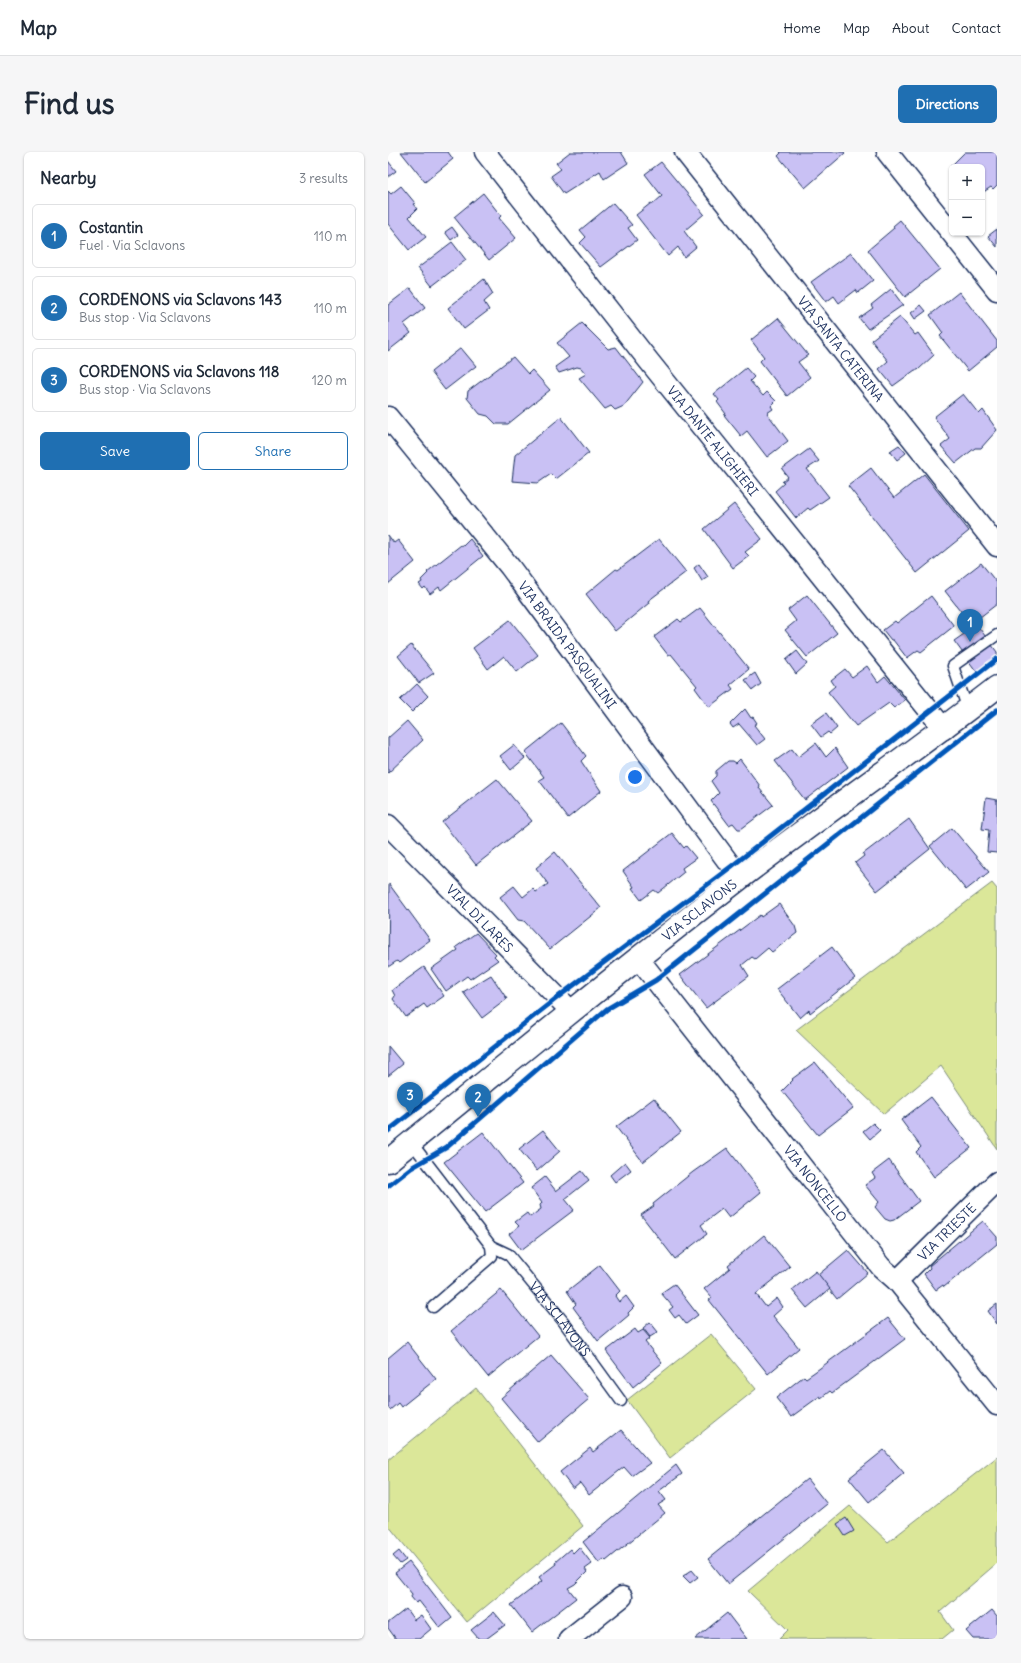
<!DOCTYPE html>
<meta charset="utf-8">
<style>
body{margin:0;font-family:Delius,sans-serif;background:#f6f6f7;color:#1f2937}
.controls{position:absolute;right:12px;top:12px;display:grid;overflow:hidden;border-radius:6px;box-shadow:0 1px 3px #0004}
.controls button{width:36px;height:36px;display:grid;place-items:center;padding:0;border:0;border-bottom:1px solid #e0e1e3;background:#fff;color:#1f2937;font:20px sans-serif}
.you{position:absolute;left:247px;top:625px;width:14px;height:14px;margin:-10px;border:3px solid #fff;border-radius:50%;background:#1a73e8;box-shadow:0 0 0 6px #1a73e833}
.badge{display:grid;place-items:center;width:26px;height:26px;border-radius:50%;background:#1f6fb2;color:#fff;font-size:13px;font-weight:700}
.pin{position:absolute;translate:-50% -33px;filter:drop-shadow(0 1px 2px #0008)}
.pin::after{content:'';position:absolute;top:21px;width:14px;height:12px;background:inherit;clip-path:polygon(0 0,100% 0,50% 100%)}
.list{margin:0;padding:0;list-style:none}
h2{display:flex;justify-content:space-between;align-items:center;height:52px;margin:0;padding:0 16px;font-size:17px}
h2 small{font-size:13px;font-weight:400;color:#747a83}
.list li{display:grid;grid-template-columns:26px 1fr auto;gap:12px;align-items:center;box-sizing:border-box;height:64px;margin:0 8px 8px;padding:0 8px;border:1px solid #e0e1e3;border-radius:6px}
.list b{display:block;font-size:15px;white-space:nowrap}
.list p{margin:0;font-size:13px;white-space:nowrap;color:#747a83}
.list em{font-size:13px;font-style:normal;color:#747a83}
.actions{display:flex;gap:8px;padding:12px 16px}
.actions a{flex:1;padding:9px 0;border:1px solid #1f6fb2;border-radius:6px;text-align:center;font-size:14px;color:#1f6fb2}
.actions .main{background:#1f6fb2;color:#fff}
.map{position:relative;flex:none;width:609px;height:1487px;overflow:hidden;border-radius:6px}
header{display:flex;align-items:center;gap:24px;box-sizing:border-box;height:56px;padding:0 20px;background:#fff;border-bottom:1px solid #e0e1e3}
header strong{font-size:19px}
nav{display:flex;gap:22px;margin-inline-start:auto;font-size:14px}
.intro{display:flex;align-items:center;justify-content:space-between;box-sizing:border-box;height:96px;padding:0 24px}
h1{margin:0;font-size:28px}
.button{padding:10px 18px;border-radius:6px;background:#1f6fb2;color:#fff;font-size:14px;font-weight:700}
main{display:flex;gap:24px;padding:0 24px}
aside{flex:1;background:#fff;border-radius:6px;box-shadow:0 1px 3px #0004}
.map>svg:first-child{display:block}
.green{fill:#dbe799;stroke:#7b8b7c}
.building{fill:#c9c1f4;stroke:#1b2f5e}
.lines{fill:none;stroke-linecap:round;stroke-linejoin:round}
.lane-casing{stroke:#1b2f5e;stroke-width:13}
.street-casing{stroke:#1b2f5e;stroke-width:23}
.secondary-casing{stroke:#1b2f5e;stroke-width:25}
.lane{stroke:#fff;stroke-width:10}
.street{stroke:#fff;stroke-width:20}
.secondary{stroke:#fff;stroke-width:22}
.cycleway-casing{stroke:#fff;stroke-width:8}
.cycleway{stroke:#0057b8;stroke-width:5}
.labels{text-anchor:middle;stroke-width:3.5;stroke-linejoin:round;paint-order:stroke}
.street-label{font-size:13px;fill:#1b2f5e;stroke:#fff}
</style>
<header>
<strong>Map</strong>
<nav><a>Home</a><a>Map</a><a>About</a><a>Contact</a></nav>
</header>
<div class="intro"><h1>Find us</h1><a class="button">Directions</a></div>
<main>
<aside>
<h2>Nearby<small>3 results</small></h2>
<ul class="list">
<li><span class="badge">1</span><div><b>Costantin</b><p>Fuel · Via Sclavons</p></div><em>110 m</em></li>
<li><span class="badge">2</span><div><b>CORDENONS via Sclavons 143</b><p>Bus stop · Via Sclavons</p></div><em>110 m</em></li>
<li><span class="badge">3</span><div><b>CORDENONS via Sclavons 118</b><p>Bus stop · Via Sclavons</p></div><em>120 m</em></li>
</ul>
<div class="actions"><a class="main">Save</a><a>Share</a></div>
</aside>
<div class="map">
<svg width="609" height="1487" viewBox="0 0 609 1487">
<rect width="100%" height="100%" fill="#fff"/>
<filter id="ink" filterUnits="userSpaceOnUse"><feTurbulence type="fractalNoise" baseFrequency=".025" numOctaves="2"/><feDisplacementMap in="SourceGraphic" scale="8" xChannelSelector="R" yChannelSelector="G"/><feConvolveMatrix kernelMatrix="1 2 1 2 8 2 1 2 1" color-interpolation-filters="sRGB"/></filter>
<g filter="url(#ink)">
<g class="green">
<polygon points="604,731 609,737 609,997 553,914 496,962 408,878"/>
<polygon points="323,1182 368,1237 282,1306 239,1248"/>
<polygon points="88,1236 195,1374 79,1470 0,1373 0,1308"/>
<polygon points="609,1305 609,1411 552,1460 565,1478 554,1487 391,1487 400,1478 360,1439 462,1354 500,1390"/>
</g>
<g class="building">
<polygon points="13,0 60,0 65,7 37,30"/>
<polygon points="182,0 233,0 240,11 216,27 212,19 176,42 163,24 173,17 168,11"/>
<polygon points="392,0 456,0 457,1 417,36 390,4 393,1"/>
<polygon points="577,0 609,0 609,33 605,37 603,35 594,41 594,15 564,16 563,14"/>
<polygon points="0,9 8,19 0,25"/>
<polygon points="273,10 316,62 296,79 308,95 296,105 290,95 280,104 248,63 263,51 265,52 274,44 257,22"/>
<polygon points="13,34 27,51 25,52 29,57 21,65 38,85 21,98 0,72 0,39 3,42"/>
<polygon points="95,41 113,64 111,66 128,86 101,108 66,65"/>
<polygon points="225,51 244,73 240,76 249,88 213,115 192,91 198,85 192,78"/>
<polygon points="512,68 552,117 517,145 480,98 506,76 505,74"/>
<polygon points="64,75 70,83 63,88 57,80"/>
<polygon points="609,77 609,95 600,84"/>
<polygon points="64,90 78,108 44,134 30,116"/>
<polygon points="463,101 485,129 470,141 468,138 451,151 446,144 438,150 423,130"/>
<polygon points="96,127 105,142 96,150 101,158 76,177 60,156"/>
<polygon points="22,136 37,156 16,172 23,181 0,199 0,153"/>
<polygon points="503,137 515,153 480,177 471,166 485,156 483,153"/>
<polygon points="571,140 609,189 609,195 580,219 552,184 555,181 542,163"/>
<polygon points="533,153 538,159 527,167 523,161"/>
<polygon points="512,165 527,183 530,181 546,203 530,218 527,218 505,234 491,217 500,209 483,188"/>
<polygon points="390,166 420,203 410,210 422,225 399,244 372,209 376,205 363,188"/>
<polygon points="194,171 220,197 228,195 255,230 236,254 227,258 223,254 217,257 191,226 198,222 193,216 189,215 171,221 167,215 181,205 169,191"/>
<polygon points="73,196 88,214 57,238 43,220"/>
<polygon points="125,205 140,222 144,218 162,238 120,272 108,272 100,264 92,262 79,246 80,239"/>
<polygon points="358,216 366,225 362,229 375,244 379,240 388,249 383,254 385,257 379,261 400,289 379,305 359,279 353,284 336,263 338,262 329,250 331,248 326,242"/>
<polygon points="575,242 591,262 595,258 609,278 593,296 587,296 568,311 553,294 562,287 546,265"/>
<polygon points="173,265 201,301 168,327 163,322 150,331 124,329 127,303"/>
<polygon points="511,293 518,301 509,308 502,299"/>
<polygon points="421,297 431,309 419,317 441,345 422,358 420,356 408,366 387,339 396,331 394,330 400,325 394,317"/>
<polygon points="483,316 506,346 536,322 581,379 529,421 460,334"/>
<polygon points="346,352 374,387 357,400 361,404 345,416 316,377"/>
<polygon points="0,383 6,391 10,388 27,410 0,432"/>
<polygon points="82,387 95,404 53,438 51,435 42,442 37,435 35,437 31,432 34,430 33,428 40,421 39,420 73,393 75,394"/>
<polygon points="271,387 298,420 260,449 261,451 227,479 198,442 228,417 230,418"/>
<polygon points="593,411 609,431 609,452 583,472 557,439"/>
<polygon points="311,412 320,425 314,429 306,416"/>
<polygon points="419,443 449,481 419,505 397,478 408,469 400,458"/>
<polygon points="543,444 566,474 533,500 530,498 519,506 505,488 503,488 495,478 507,469 509,471"/>
<polygon points="312,456 361,517 342,533 345,537 321,555 307,536 309,534 283,502 280,503 266,485 290,467 293,470"/>
<polygon points="122,468 150,503 129,520 116,504 100,517 85,496"/>
<polygon points="589,473 609,500 609,504 588,519 566,489"/>
<polygon points="23,493 46,521 31,531 10,504"/>
<polygon points="409,499 419,512 408,522 398,508"/>
<polygon points="479,514 490,530 497,524 517,548 506,556 501,551 468,574 440,540 447,534 443,528 457,517 464,525"/>
<polygon points="367,521 373,532 365,538 357,528"/>
<polygon points="29,532 40,544 24,560 12,548"/>
<polygon points="357,557 363,566 365,565 369,571 366,573 377,587 369,593 351,572 345,576 342,572"/>
<polygon points="438,561 449,576 442,582 440,580 433,585 423,572"/>
<polygon points="19,569 35,588 0,621 0,586"/>
<polygon points="173,571 198,604 193,609 213,639 180,666 151,628 156,625 137,600"/>
<polygon points="428,591 438,605 447,596 460,615 417,648 387,609 404,597 410,605"/>
<polygon points="126,593 137,606 123,618 112,604"/>
<polygon points="352,607 372,634 371,636 385,653 353,677 350,677 345,671 341,673 323,649 331,641 323,629 328,624 328,619 340,609 345,609 348,611"/>
<polygon points="109,627 144,669 88,713 54,670"/>
<polygon points="598,646 609,648 609,701 599,700 601,678 594,677"/>
<polygon points="521,667 542,697 489,739 467,711 476,704 475,702"/>
<polygon points="564,676 601,720 578,738 542,694"/>
<polygon points="284,681 296,696 298,694 308,706 294,716 296,720 270,741 266,738 253,748 244,736 246,735 235,719"/>
<polygon points="167,700 213,756 162,797 136,769 130,768 112,745 126,734 135,745 145,737 148,740 160,732 148,716"/>
<polygon points="1,732 42,788 11,811 9,809 0,815"/>
<polygon points="391,752 407,774 409,781 384,800 380,796 367,807 364,805 354,813 361,824 318,856 292,823 372,763 373,765"/>
<polygon points="88,781 108,802 106,804 110,808 82,827 79,824 58,839 43,817 70,798 68,795"/>
<polygon points="444,795 467,826 422,861 421,858 412,866 389,837"/>
<polygon points="36,815 56,844 39,856 36,852 18,865 5,847 7,844 4,838"/>
<polygon points="103,823 119,847 94,866 75,840"/>
<polygon points="0,894 15,912 0,924"/>
<polygon points="427,910 465,956 430,983 394,939 405,928 404,927"/>
<polygon points="543,945 583,996 546,1025 528,1000 533,995 513,968"/>
<polygon points="266,946 293,980 255,1010 228,975"/>
<polygon points="485,971 492,978 482,987 475,979"/>
<polygon points="155,978 172,999 149,1019 131,997"/>
<polygon points="95,980 135,1031 97,1060 56,1010"/>
<polygon points="339,996 373,1040 341,1066 334,1057 313,1073 319,1082 287,1107 253,1063 266,1054 265,1052 305,1020"/>
<polygon points="501,1008 531,1049 506,1068 502,1069 497,1067 487,1055 491,1050 477,1033 487,1026 484,1021"/>
<polygon points="237,1010 243,1018 227,1030 222,1023"/>
<polygon points="194,1019 201,1028 177,1047 186,1058 133,1098 121,1082 131,1074 127,1070 139,1061 142,1065 153,1057 152,1053 154,1051 143,1036 157,1025 168,1039"/>
<polygon points="595,1069 609,1085 609,1092 556,1135 555,1133 548,1138 536,1122 542,1116 541,1114"/>
<polygon points="376,1083 402,1115 368,1142 378,1155 389,1146 395,1155 385,1164 411,1196 380,1222 321,1148 324,1146 316,1137 342,1116 340,1113"/>
<polygon points="460,1098 480,1121 449,1147 430,1123"/>
<polygon points="212,1113 232,1139 227,1144 231,1150 238,1144 246,1155 240,1161 241,1163 210,1189 185,1155 188,1152 179,1139"/>
<polygon points="428,1119 442,1137 419,1156 404,1138"/>
<polygon points="286,1132 310,1163 298,1172 291,1163 287,1166 281,1158 285,1155 273,1141"/>
<polygon points="113,1138 150,1184 100,1225 63,1179"/>
<polygon points="609,1152 609,1172 600,1159"/>
<polygon points="500,1166 517,1187 444,1241 442,1239 433,1246 432,1244 403,1265 388,1246 416,1224 418,1226 428,1219"/>
<polygon points="262,1170 270,1180 262,1185 255,1176"/>
<polygon points="247,1177 250,1181 255,1178 262,1186 257,1190 274,1211 245,1235 218,1199"/>
<polygon points="19,1190 48,1227 13,1255 10,1251 2,1258 0,1255 0,1206"/>
<polygon points="163,1203 201,1247 150,1290 113,1246"/>
<polygon points="233,1278 262,1311 244,1324 236,1315 201,1343 192,1331 185,1337 172,1320 202,1296 205,1300"/>
<polygon points="496,1298 516,1321 481,1350 461,1326"/>
<polygon points="288,1313 294,1322 271,1339 278,1348 270,1353 277,1361 218,1409 216,1407 211,1411 195,1390"/>
<polygon points="419,1327 439,1352 340,1432 320,1407"/>
<polygon points="458,1366 466,1379 457,1384 449,1372"/>
<polygon points="191,1395 204,1412 197,1417 199,1420 187,1432 180,1436 188,1446 144,1480 123,1453 154,1429 151,1425 168,1412 167,1410 182,1397 185,1401"/>
<polygon points="11,1399 18,1408 12,1412 5,1404"/>
<polygon points="21,1410 64,1466 52,1476 31,1449 28,1451 23,1445 24,1442 7,1421"/>
<polygon points="304,1418 310,1425 302,1431 295,1424"/>
<polygon points="18,1457 26,1468 33,1463 43,1477 31,1487 8,1487 0,1476 0,1471"/>
<polygon points="604,1458 609,1464 609,1487 585,1487 578,1479"/>
<polygon points="106,1460 117,1473 98,1487 91,1487 83,1478"/>
<polygon points="339,1461 359,1487 307,1487"/>
</g>
<g class="lines">
<defs>
<g id="lane">
<polyline points="580,558 565,514 609,483"/>
<polyline points="23,990 103,1094 104,1104 45,1155"/>
<path id="s1" d="M103 1094 120 1102 175 1169 233 1249"/>
</g>
<g id="street">
<path id="s2" d="M97 0 260 208 556 577"/>
<path id="s3" d="M297 0 609 394"/>
<polyline points="499,0 609,138"/>
<path id="s4" d="M0 265 122 415 352 726"/>
<path id="s5" d="M0 673 183 859"/>
<path id="s6" d="M250 806 493 1115 509 1129 609 1253"/>
<path id="s7" d="M509 1129 609 1030"/>
<polyline points="181,1487 234,1445"/>
</g>
<g id="secondary">
<path id="s8" d="M0 1009C116 914 232 819 351 727 436 662 524 601 609 535"/>
</g>
</defs>
<use href="#lane" class="lane-casing"/>
<use href="#street" class="street-casing"/>
<use href="#secondary" class="secondary-casing"/>
<use href="#lane" class="lane"/>
<use href="#street" class="street"/>
<use href="#secondary" class="secondary"/>
<defs>
<g id="cycleway">
<polyline points="0,979 170,845 344,714 609,507"/>
<polyline points="0,1034 23,1016 59,995 219,857 268,828 609,558"/>
</g>
</defs>
<use href="#cycleway" class="cycleway-casing"/>
<use href="#cycleway" class="cycleway"/>
</g>
</g>
<g class="labels">
<g class="street-label">
<text dy="5" stroke="none"><textPath href="#s3" startOffset="251">VIA SANTA CATERINA</textPath></text>
<text dy="5" stroke="none"><textPath href="#s2" startOffset="368">VIA DANTE ALIGHIERI</textPath></text>
<text dy="5" stroke="none"><textPath href="#s4" startOffset="290">VIA BRAIDA PASQUALINI</textPath></text>
<text dy="5" stroke="none"><textPath href="#s8" startOffset="400">VIA SCLAVONS</textPath></text>
<text dy="5" stroke="none"><textPath href="#s5" startOffset="131">VIAL DI LARES</textPath></text>
<text dy="5" stroke="none"><textPath href="#s6" startOffset="287">VIA NONCELLO</textPath></text>
<text dy="5" stroke="none"><textPath href="#s7" startOffset="70">VIA TRIESTE</textPath></text>
<text dy="5" stroke="none"><textPath href="#s1" startOffset="102">VIA SCLAVONS</textPath></text>
</g>
</g>
</svg>
<div class="controls">
<button>+</button>
<button>−</button>
</div>
<div class="you"></div>
<div class="pin badge" style="left:582px;top:490px">1</div>
<div class="pin badge" style="left:90px;top:965px">2</div>
<div class="pin badge" style="left:22px;top:963px">3</div>
</div>
</main>
